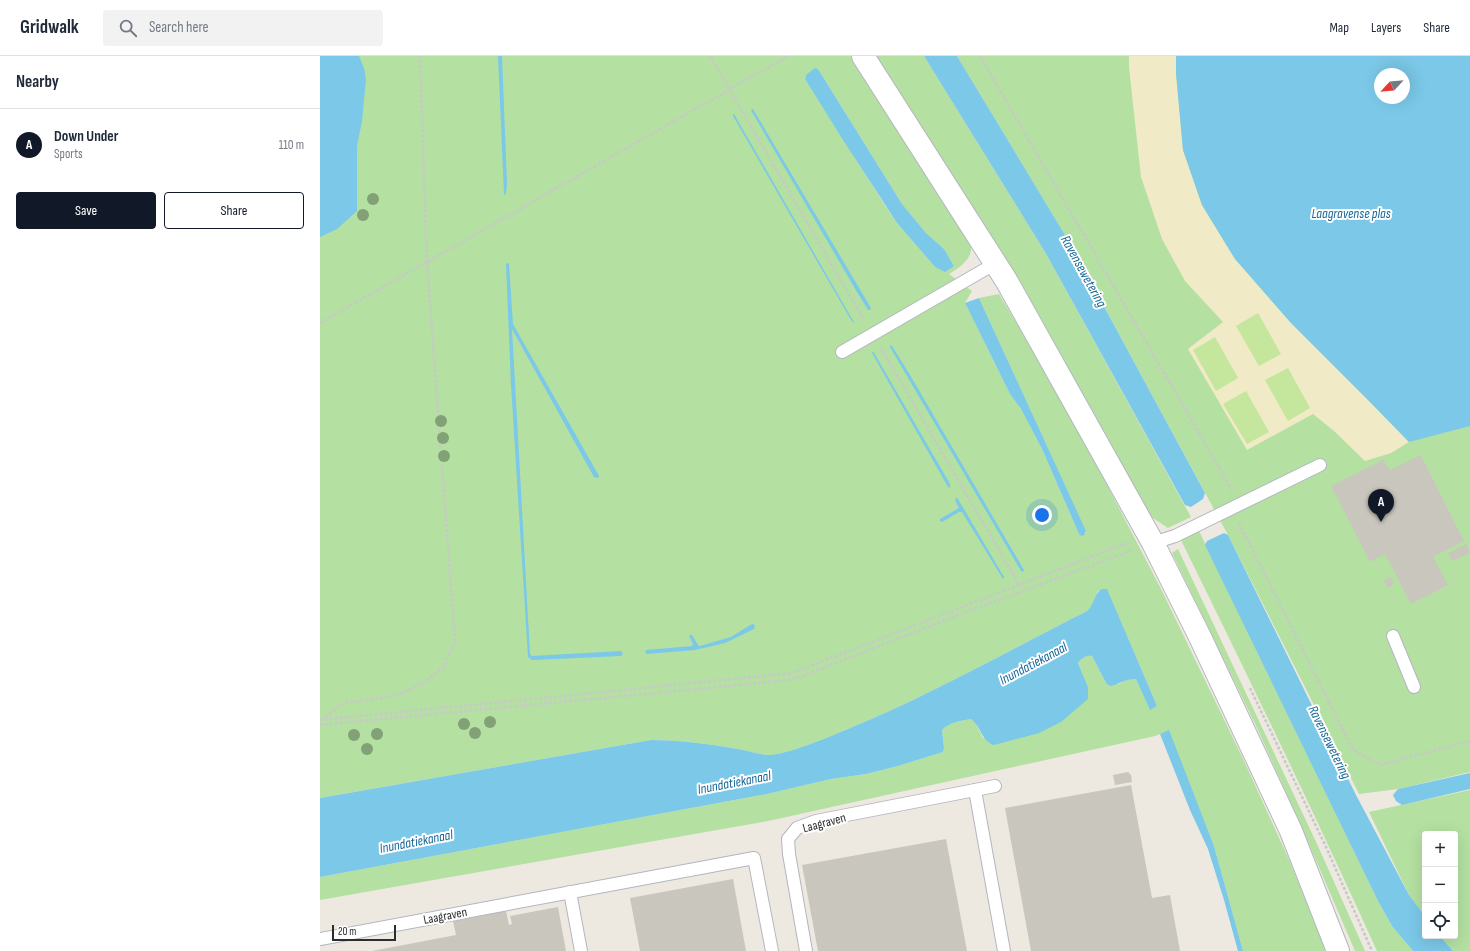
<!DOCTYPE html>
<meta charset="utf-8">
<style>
body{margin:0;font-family:"Sofia Sans Condensed",sans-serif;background:#f2f2f3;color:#1f2937}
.controls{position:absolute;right:12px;bottom:12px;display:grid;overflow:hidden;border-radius:4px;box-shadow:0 4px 16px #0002}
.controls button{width:36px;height:36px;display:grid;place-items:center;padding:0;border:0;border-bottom:1px solid #e0e1e3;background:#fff;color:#1f2937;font:20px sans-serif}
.compass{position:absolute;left:1054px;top:12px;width:36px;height:36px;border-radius:50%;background:#fff;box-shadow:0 4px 16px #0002;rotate:244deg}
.scale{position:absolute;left:12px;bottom:10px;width:64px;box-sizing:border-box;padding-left:4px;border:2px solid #2d2d2d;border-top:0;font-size:11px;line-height:14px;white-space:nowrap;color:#2d2d2d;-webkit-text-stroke:3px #fff;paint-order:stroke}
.you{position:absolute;left:722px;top:459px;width:14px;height:14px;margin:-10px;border:3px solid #fff;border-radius:50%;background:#1a73e8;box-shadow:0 0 0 6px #1a73e833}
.badge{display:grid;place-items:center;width:26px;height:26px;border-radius:50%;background:#111827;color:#fff;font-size:13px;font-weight:700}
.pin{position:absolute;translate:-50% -33px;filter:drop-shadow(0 1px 2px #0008)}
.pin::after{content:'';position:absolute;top:21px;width:14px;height:12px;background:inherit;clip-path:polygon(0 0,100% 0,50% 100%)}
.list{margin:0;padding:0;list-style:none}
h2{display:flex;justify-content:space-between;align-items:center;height:52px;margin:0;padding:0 16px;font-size:17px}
h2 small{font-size:13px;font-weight:400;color:#747a83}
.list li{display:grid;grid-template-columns:26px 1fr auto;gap:12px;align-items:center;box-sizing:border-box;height:72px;padding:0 16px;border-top:1px solid #e0e1e3}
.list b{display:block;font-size:15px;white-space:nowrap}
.list p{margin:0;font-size:13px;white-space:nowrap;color:#747a83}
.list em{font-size:13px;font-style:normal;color:#747a83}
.actions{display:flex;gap:8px;padding:12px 16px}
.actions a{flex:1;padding:9px 0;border:1px solid #111827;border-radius:4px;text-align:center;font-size:14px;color:#111827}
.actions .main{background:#111827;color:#fff}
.icon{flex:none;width:22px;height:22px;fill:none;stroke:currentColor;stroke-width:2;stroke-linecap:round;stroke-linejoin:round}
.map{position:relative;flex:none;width:1150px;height:895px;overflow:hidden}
header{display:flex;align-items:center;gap:24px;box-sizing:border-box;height:56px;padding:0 20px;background:#fff;border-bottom:1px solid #e0e1e3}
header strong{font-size:19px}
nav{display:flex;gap:22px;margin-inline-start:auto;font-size:14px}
.search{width:280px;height:36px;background:#f2f2f3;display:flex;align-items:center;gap:10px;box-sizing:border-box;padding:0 14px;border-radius:4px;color:#747a83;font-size:15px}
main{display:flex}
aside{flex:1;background:#fff}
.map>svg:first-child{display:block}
.green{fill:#b4e0a1;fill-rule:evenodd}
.sand{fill:#f0eac6}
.pitch{fill:#c5e69d}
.water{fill:#7bc8e8;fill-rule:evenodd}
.building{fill:#c9c6be}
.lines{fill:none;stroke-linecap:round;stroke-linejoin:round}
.lane-casing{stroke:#b4b6bf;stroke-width:14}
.secondary-casing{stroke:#b4b6bf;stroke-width:24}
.path{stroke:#c8c8c8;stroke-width:2.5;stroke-dasharray:3 2;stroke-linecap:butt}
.lane{stroke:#fff;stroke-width:12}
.secondary{stroke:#fff;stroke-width:22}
.tree{fill:#83a176}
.labels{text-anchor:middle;stroke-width:4;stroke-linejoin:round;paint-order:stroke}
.street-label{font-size:13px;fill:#2d2d2d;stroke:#fff}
.water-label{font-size:14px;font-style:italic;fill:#166898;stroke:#fff}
</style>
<header>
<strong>Gridwalk</strong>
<div class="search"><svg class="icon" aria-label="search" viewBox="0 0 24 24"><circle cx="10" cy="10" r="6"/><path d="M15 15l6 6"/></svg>Search here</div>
<nav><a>Map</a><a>Layers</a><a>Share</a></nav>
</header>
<main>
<aside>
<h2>Nearby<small></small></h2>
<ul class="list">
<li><span class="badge">A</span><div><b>Down Under</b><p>Sports</p></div><em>110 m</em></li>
</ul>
<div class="actions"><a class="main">Save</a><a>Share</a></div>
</aside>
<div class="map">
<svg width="1150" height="895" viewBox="0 0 1150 895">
<rect width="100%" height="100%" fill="#ede8e0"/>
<g class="green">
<path d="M0 0H531L558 40 651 189C653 203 639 212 629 218L652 235 645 247 690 338 701 353 722 393 759 478H765L766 476 659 242 679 238 748 354 841 533 925 707 970 806 1006 895H923L894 790 848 675 835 680 448 765 0 844V821L447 738 511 723 546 718 578 710 623 696 624 692 622 674C630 666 640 665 651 663L655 666 663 682 768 643V631L758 607C761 603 766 599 772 600L786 627 799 628 809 622 816 623 830 653 837 650 787 534 778 535 772 550 767 555C688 595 610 639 528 673 506 682 474 696 451 699 445 700 425 694 418 693 389 688 360 684 331 684L0 742ZM498 13 582 148 606 177 624 193 634 210 622 213 615 211 577 167 564 148 485 23V21Z"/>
<polygon points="553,0 604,0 725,196 871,461 848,472 830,460"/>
<path d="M637 0H1150V716L1078 733 1039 738 908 479 748 184ZM1060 18H1084V42H1060Z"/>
<path d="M879 475 1058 845 1072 870 1093 895H1057C994 756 928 620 861 484Z"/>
<polygon points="858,493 997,788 1045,895 1035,895 983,774 937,672 852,497"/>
<polygon points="1150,734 1150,895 1133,895 1120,880 1135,880 1135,778 1105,778 1105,860 1089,839 1049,756"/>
</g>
<polygon class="sand" points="809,0 856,0 856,17 863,94 882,149 915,203 971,267 1051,347 1089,386 1071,397 1045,405 1014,375 993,358 927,394 868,293 903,266 865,225 842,183 821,121 809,12"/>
<g class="pitch">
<polygon points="938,257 961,298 939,310 916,270"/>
<polygon points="895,281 918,322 896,335 873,294"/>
<polygon points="968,312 990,352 968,365 945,324"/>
<polygon points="926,335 949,376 927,388 903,348"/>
</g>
<g class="water">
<polygon points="0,0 39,0 44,12 46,23 42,65 37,90 37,155 17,173 0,181"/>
<polygon points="178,0 182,0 187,128 186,137 185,139 184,138"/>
<polygon points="604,0 637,0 748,184 885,437 883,443 871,451 865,449 725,196"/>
<path d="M856 0H1150V370L1089 386 1051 347 971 267 915 203 882 149 863 94 856 17ZM1060 18H1084V42H1060Z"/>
<polygon points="495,12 498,13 582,148 606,177 624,193 634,210 625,216 615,211 577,167 523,84 485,23 486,19"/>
<polygon points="433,53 551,252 550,254 548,254 537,236 432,56 431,54"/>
<polygon points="413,58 414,58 535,268 531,264 413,60"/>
<polygon points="187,207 189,208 193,268 279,420 278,422 274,421 192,273 210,598 212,600 301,595 303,598 301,600 212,604 208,601 191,329 186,208"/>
<polygon points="659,242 766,475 764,479 762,480 759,478 722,393 701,353 690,338 645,247"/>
<polygon points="570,289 572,290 590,319 704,514 703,516 701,515 570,291"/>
<polygon points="553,295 630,428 630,432 628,431 552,297"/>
<polygon points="636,442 638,443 684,521 683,523 642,456 639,456 622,466 620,465 620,463 639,452 635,444"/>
<polygon points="904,477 908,479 1036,739 1089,839 1105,860 1105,880 1120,880 1133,895 1093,895 1072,870 1058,845 885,489 887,485"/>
<path d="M782 533H787L837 650 830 654 816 623C807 622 800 628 790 630L786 627 772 600C766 599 761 603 758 607L768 631V643L741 666 719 677 674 689C661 685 661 670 651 663 640 665 630 666 622 674L624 692 623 696 578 710 546 718 511 723 447 738 0 821V742L331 684C360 684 389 688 418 693 425 694 445 700 451 699 474 696 506 682 528 673 610 639 688 595 767 555 775 548 774 537 782 533Z"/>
<polygon points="432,568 435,569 434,573 405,587 375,594 327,598 325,596 326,594 372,590 373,588 369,580 370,579 372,579 378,589 380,590 411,581"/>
<polygon points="849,674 894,790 923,895 918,895 904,844 888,793 870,754 840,678"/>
<polygon points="1150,717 1150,733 1082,749 1076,745 1073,739 1078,733"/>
</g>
<g class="building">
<polygon points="1101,399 1144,485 1113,501 1128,529 1091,548 1065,498 1050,506 1011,430 1063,404 1070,414"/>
<polygon points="1146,488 1150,497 1132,505 1128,497"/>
<polygon points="1071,521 1074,528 1067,532 1064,524"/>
<polygon points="808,716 811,719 812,726 795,729 793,719"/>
<polygon points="811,729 832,842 850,839 860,895 711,895 685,752"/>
<polygon points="626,783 647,895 498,895 482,809"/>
<polygon points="413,823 426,895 320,895 310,842"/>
<polygon points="238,851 246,895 52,895 136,879 133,865 186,855 189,869 192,868 190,860"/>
</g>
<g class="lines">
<defs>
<g id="lane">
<polyline points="522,296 676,207"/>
<polyline points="833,487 855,480 1000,409"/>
<polyline points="1073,580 1094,631"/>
<polyline points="675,730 655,734 684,895"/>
<polyline points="250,836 261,895"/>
<polyline points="0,883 434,802 452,895"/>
<polyline points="486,895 469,798 468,783 477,772 496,765 655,734"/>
</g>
<polyline id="secondary" points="543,0 686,224 833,487 880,581 971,775 1018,895"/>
</defs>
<use href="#lane" class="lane-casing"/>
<use href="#secondary" class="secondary-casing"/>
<g class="path">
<polyline points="390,0 544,264"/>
<polyline points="660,0 912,434"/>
<polyline points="0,267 468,0"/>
<polyline points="561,292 700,530"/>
<polyline points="919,467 1033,694 1060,709 1150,685"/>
<polyline points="930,632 1006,791 1052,895"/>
<polyline points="0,664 472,617 809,486"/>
<polyline points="1,664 24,647 75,640 104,627 124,611 135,585 107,206 100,0"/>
<polyline points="0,669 472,624 652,554 813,494"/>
</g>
<use href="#lane" class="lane"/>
<use href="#secondary" class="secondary"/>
</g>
<g class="tree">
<circle cx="53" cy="143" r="6"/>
<circle cx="43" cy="159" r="6"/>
<circle cx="121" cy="365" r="6"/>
<circle cx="123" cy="382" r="6"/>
<circle cx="124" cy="400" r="6"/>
<circle cx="170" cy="666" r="6"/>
<circle cx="144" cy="668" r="6"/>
<circle cx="155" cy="677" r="6"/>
<circle cx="57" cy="678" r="6"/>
<circle cx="34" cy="679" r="6"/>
<circle cx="47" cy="693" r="6"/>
</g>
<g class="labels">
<g class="street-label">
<text transform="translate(504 766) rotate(-15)" y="5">Laagraven</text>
<text transform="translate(125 859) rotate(-11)" y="5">Laagraven</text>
</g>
<g class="water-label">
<text x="1031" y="162">Laagravense plas</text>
<text transform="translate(764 215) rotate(61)" y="5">Ravensewetering</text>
<text transform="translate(713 607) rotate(-28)" y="5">Inundatiekanaal</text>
<text transform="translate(1010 686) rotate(64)" y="5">Ravensewetering</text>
<text transform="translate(414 726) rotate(-11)" y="5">Inundatiekanaal</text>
<text transform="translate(96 785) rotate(-11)" y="5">Inundatiekanaal</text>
</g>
</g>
</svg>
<div class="controls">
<button>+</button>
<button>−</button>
<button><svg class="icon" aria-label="locate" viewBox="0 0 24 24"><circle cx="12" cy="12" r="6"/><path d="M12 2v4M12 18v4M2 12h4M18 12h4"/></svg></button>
</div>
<svg class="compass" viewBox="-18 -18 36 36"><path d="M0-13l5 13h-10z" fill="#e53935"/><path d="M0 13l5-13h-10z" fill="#747a83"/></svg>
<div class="scale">20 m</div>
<div class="you"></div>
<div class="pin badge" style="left:1061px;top:466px">A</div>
</div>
</main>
